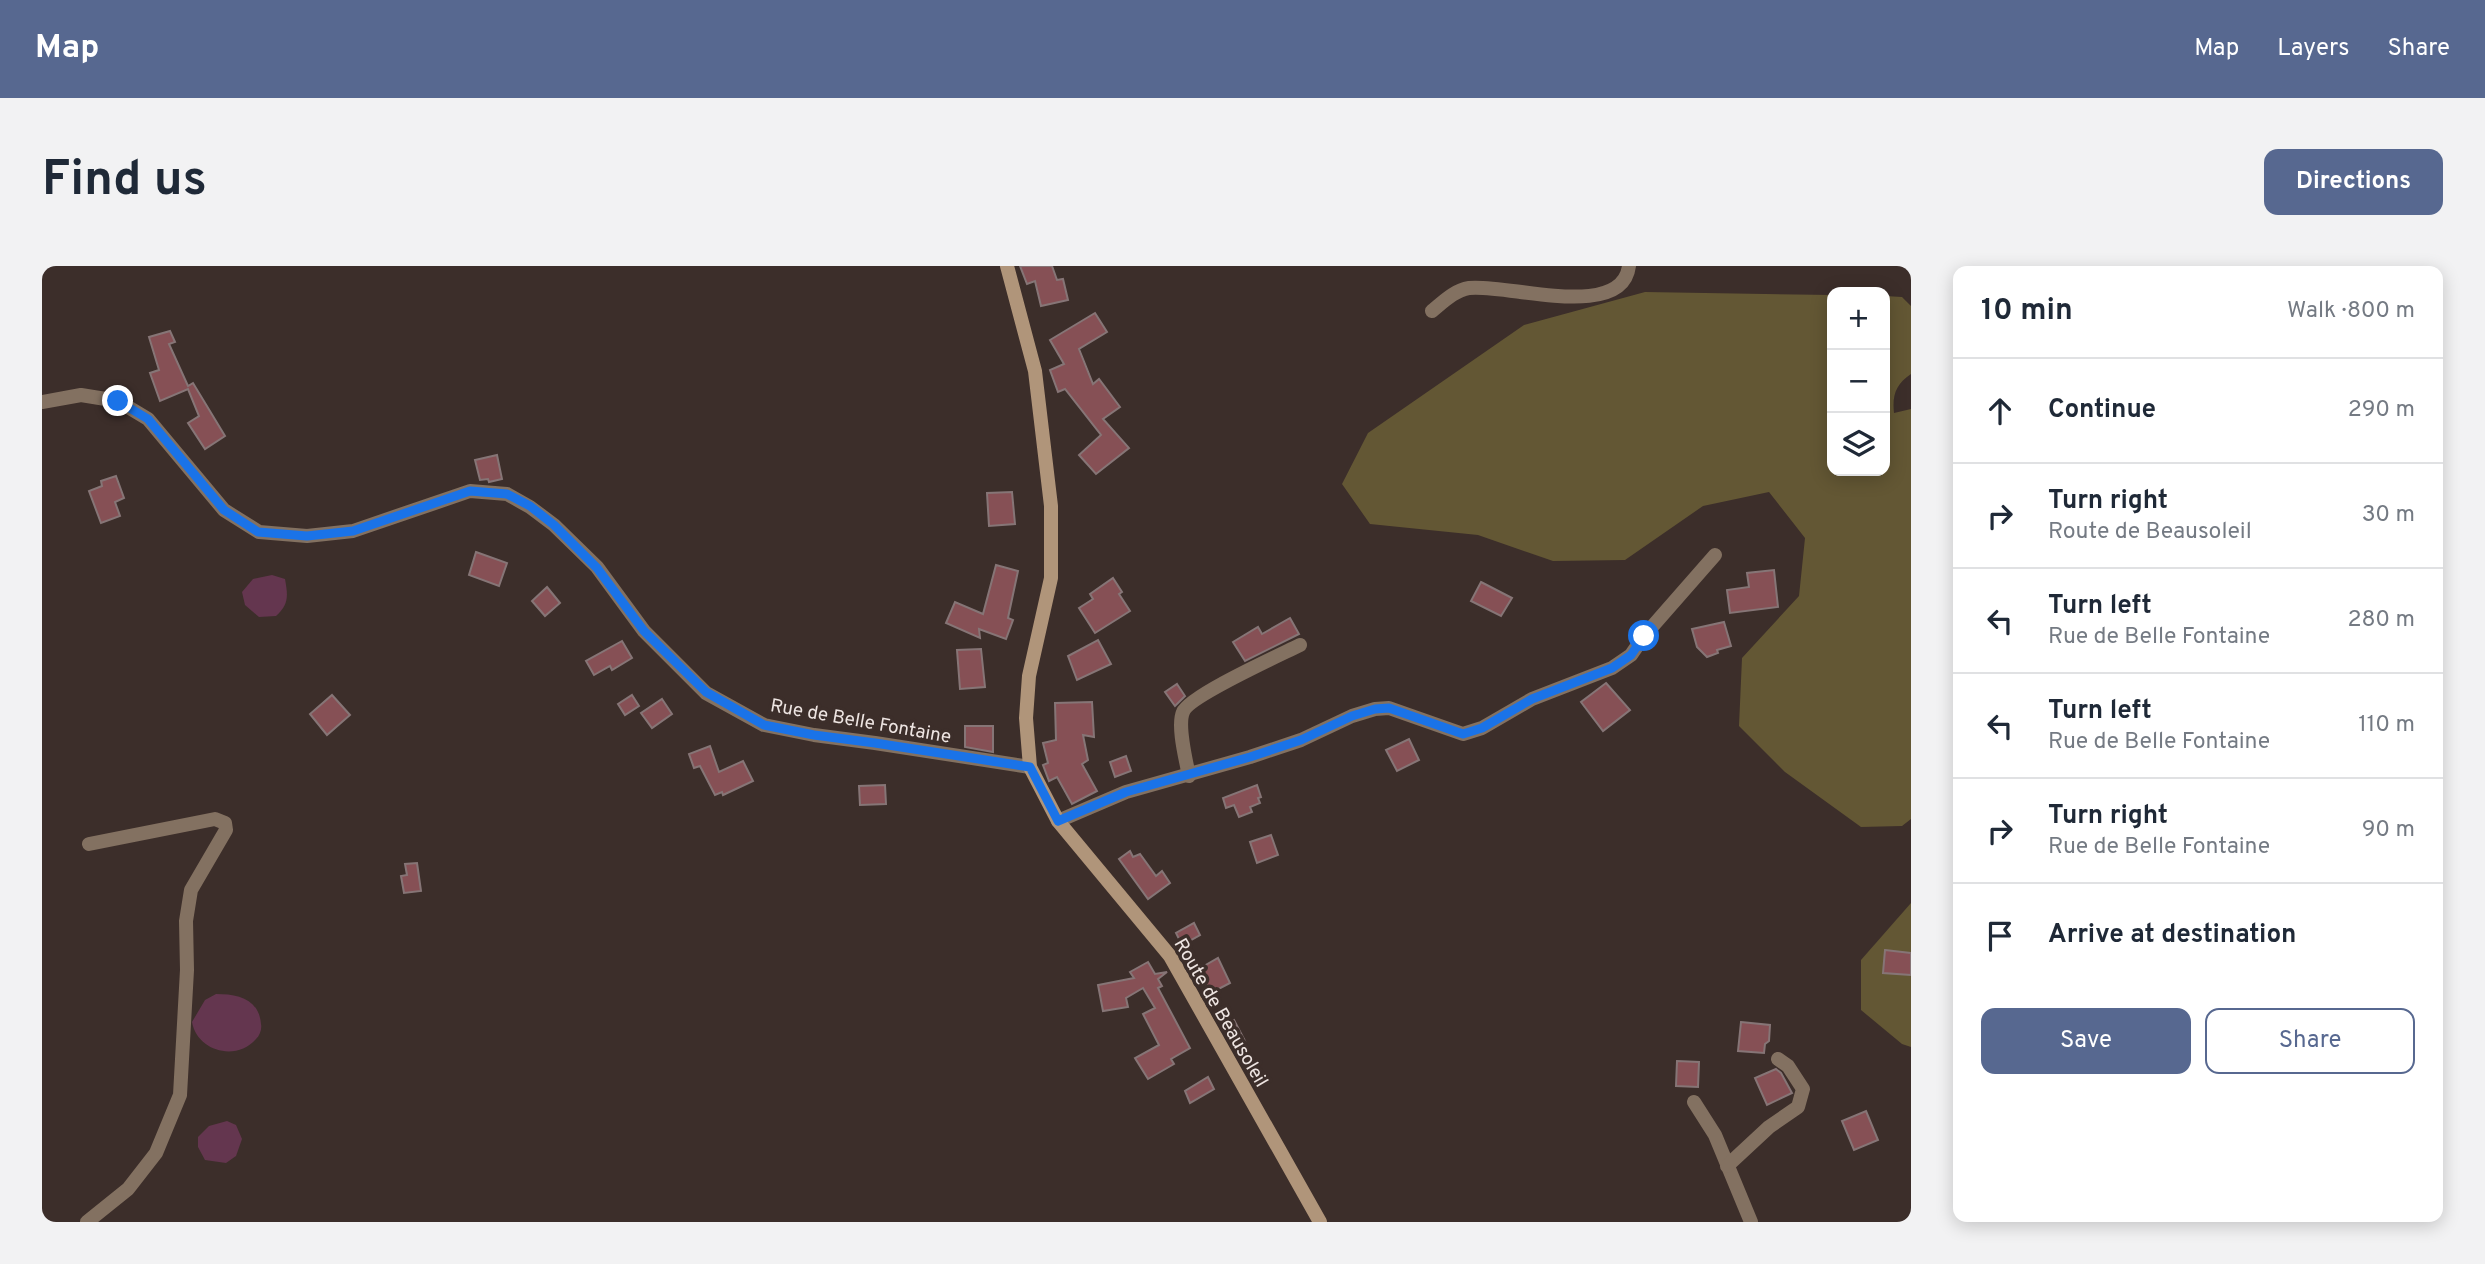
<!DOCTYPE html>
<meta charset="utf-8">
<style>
body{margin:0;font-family:Overpass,sans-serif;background:#f2f2f3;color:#1f2937}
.controls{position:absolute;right:21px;top:21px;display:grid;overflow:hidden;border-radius:14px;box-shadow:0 4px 18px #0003}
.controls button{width:63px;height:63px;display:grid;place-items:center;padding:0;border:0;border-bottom:2px solid #e0e1e3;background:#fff;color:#1f2937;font:35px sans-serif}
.stop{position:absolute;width:21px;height:21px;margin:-16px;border:5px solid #1a73e8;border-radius:50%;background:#fff}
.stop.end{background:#1a73e8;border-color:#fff;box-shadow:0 2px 7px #0008}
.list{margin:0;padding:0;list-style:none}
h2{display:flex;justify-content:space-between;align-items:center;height:91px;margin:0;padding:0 28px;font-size:30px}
h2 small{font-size:23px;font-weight:400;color:#747a83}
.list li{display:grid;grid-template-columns:46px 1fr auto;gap:21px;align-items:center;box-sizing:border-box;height:105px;padding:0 28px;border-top:2px solid #e0e1e3}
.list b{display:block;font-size:26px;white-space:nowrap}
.list p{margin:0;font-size:23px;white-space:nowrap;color:#747a83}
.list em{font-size:23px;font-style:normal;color:#747a83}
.actions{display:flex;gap:14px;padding:21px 28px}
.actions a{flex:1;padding:16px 0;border:2px solid #576890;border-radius:14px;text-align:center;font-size:24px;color:#576890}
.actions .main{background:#576890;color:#fff}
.icon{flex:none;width:38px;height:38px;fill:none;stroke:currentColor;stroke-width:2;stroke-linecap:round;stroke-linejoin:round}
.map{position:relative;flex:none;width:1869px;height:956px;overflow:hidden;border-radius:14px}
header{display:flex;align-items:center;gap:42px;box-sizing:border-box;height:98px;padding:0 35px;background:#576890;color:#fff}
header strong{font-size:33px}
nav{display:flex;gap:38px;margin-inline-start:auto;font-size:24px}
.intro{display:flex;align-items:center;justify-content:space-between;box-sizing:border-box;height:168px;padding:0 42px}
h1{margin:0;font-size:49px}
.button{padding:18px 32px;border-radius:14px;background:#576890;color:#fff;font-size:24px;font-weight:700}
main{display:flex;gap:42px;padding:0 42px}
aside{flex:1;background:#fff;border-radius:14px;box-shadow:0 4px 18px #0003}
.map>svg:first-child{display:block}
.green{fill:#635734}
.water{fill:#64364f}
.building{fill:#865055;stroke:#867576;stroke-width:2}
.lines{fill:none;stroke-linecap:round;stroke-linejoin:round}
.street{stroke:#837161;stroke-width:14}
.secondary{stroke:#b0957a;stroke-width:14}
.route{stroke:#1a73e8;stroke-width:9}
.labels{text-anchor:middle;stroke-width:7;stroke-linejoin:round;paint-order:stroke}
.street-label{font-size:19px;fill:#eee5e2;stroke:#3c2e2a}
</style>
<header>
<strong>Map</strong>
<nav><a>Map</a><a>Layers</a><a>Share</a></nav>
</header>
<div class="intro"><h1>Find us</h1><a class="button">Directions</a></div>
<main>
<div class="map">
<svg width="1869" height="956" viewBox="0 0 1869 956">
<rect width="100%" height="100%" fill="#3c2e2a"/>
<g class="green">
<path d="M1603 26 1790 29V205H1843V30L1860 31 1869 40V108C1854 118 1850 129 1852 147L1869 143V553L1860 560 1819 561 1743 506 1697 460 1700 392 1757 330 1763 272 1727 226 1661 240 1583 294 1511 295 1436 269 1328 258 1300 218 1326 167 1482 59Z"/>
<polygon points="1869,637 1869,781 1860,778 1819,744 1819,694"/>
</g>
<g class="water">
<path d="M230 309 243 313C246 330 247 338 234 350L217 351 203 339 200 326 211 313Z"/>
<path d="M174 728C196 728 217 733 219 758 220 763 218 769 214 773 194 796 155 785 150 756L163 734Z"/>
<polygon points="185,855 194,859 200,873 194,890 184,897 163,894 156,881 156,871 167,860"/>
</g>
<g class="building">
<polygon points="978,0 1010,0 1015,14 1021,13 1026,34 999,40 993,15 985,18"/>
<polygon points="1053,47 1065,66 1037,83 1051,118 1057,113 1078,141 1061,153 1087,182 1054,208 1037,189 1059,169 1023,123 1016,126 1008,104 1022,98 1008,74"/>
<polygon points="128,65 133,76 127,78 146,120 151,117 183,170 163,183 146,157 157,150 146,123 118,135 108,107 117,104 107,71"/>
<polygon points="455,189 460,213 447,216 446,213 438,214 433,194"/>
<polygon points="74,210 82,232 73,236 78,250 59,257 47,225 60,220 59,215"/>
<polygon points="970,226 973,258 947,260 945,227"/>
<polygon points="434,286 465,297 457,320 427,309"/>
<polygon points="954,299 976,305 966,352 971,354 964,373 937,363 938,372 904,357 913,336 941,348"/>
<polygon points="1732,304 1736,341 1688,347 1685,324 1707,321 1705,307"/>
<polygon points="1071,312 1080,326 1077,328 1088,345 1053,367 1037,342 1051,333 1048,328"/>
<polygon points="1439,316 1470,332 1459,350 1429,335"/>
<polygon points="505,321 518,337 503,350 490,335"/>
<polygon points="1248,352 1257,368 1203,395 1191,376 1216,361 1220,368"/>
<polygon points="1682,356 1689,380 1675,384 1676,387 1665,391 1655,381 1650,363"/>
<polygon points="1056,374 1069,398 1035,414 1026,390"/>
<polygon points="580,375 590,392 570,404 568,400 552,409 544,395"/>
<polygon points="939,383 943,421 918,423 915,384"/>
<polygon points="1564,417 1588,444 1561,465 1539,436"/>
<polygon points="1135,418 1143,430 1133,440 1123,426"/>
<polygon points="290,429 308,449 285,469 268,448"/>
<polygon points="590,429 597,440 583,449 576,438"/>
<polygon points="620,433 630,448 610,462 599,447"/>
<polygon points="1050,436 1052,471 1041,469 1046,494 1040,498 1055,525 1030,538 1015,511 1007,515 1001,499 1006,497 1001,477 1014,474 1013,437"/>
<polygon points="923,460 951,460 951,486 923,481"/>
<polygon points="1367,473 1377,494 1355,505 1344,484"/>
<polygon points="668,480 677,506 701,495 711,515 681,529 680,526 673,529 658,500 652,502 647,488"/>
<polygon points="1084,490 1089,505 1073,511 1068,496"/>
<polygon points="843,519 844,538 818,539 817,520"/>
<polygon points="1215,519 1219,531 1216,532 1218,537 1208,541 1210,546 1197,551 1192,539 1184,542 1181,532"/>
<polygon points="1229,569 1236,589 1215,597 1208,576"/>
<polygon points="1088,585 1091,591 1098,588 1114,610 1120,605 1128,617 1106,633 1077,593"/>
<polygon points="375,597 379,625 362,627 359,610 365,609 363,598"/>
<polygon points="1152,657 1158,669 1140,679 1134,667"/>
<polygon points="1843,684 1869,687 1869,709 1841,707"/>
<polygon points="1176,692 1188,717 1169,727 1155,704"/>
<polygon points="1106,696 1113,708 1125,706 1116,713 1120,720 1116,722 1148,782 1129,793 1132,798 1106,813 1093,792 1117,779 1101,748 1113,742 1101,722 1084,732 1086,741 1061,745 1056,719 1092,712 1088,706"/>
<polygon points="1192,754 1203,775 1192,780 1181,759"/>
<polygon points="1699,756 1728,759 1727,775 1723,778 1722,787 1696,785"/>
<polygon points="1635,795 1657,796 1656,821 1634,820"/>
<polygon points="1734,803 1739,807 1750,827 1725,839 1713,812"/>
<polygon points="1166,811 1172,823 1148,837 1143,825"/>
<polygon points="1824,845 1836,874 1812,884 1800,855"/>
</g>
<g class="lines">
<g class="street">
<path d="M1390 45C1401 36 1413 24 1427 22 1464 17 1580 56 1587 0"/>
<polyline points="0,136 39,129 76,135 106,153 182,244 217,266 265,270 311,265 428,225 465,228 488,241 512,259 555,301 602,365 664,427 722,459 772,469 833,477 988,501"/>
<path d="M1147 510C1144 494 1135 460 1141 446 1147 430 1238 389 1258 379"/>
<polyline points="1016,555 1084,526 1208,491 1259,474 1310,450 1333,443 1347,442 1421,468 1440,462 1490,433 1570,402 1589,389 1602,370 1673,289"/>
<polyline points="1652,836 1673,869 1709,956"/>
<polyline points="1685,900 1727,861 1756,841 1761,823 1746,800 1736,793"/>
<polyline points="45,956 86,923 114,887 138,829 145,704 144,655 149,624 184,564 183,557 173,553 47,578"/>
</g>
<polyline class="secondary" points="965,0 993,105 1009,240 1009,312 987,410 984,452 988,501 1016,555 1128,690 1278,956"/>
</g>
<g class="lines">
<polyline class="route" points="76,135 106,153 182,244 216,266 265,270 311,265 428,225 465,228 488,240 512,259 555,302 602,365 664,426 722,459 772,469 833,477 988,501 1016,555 1084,526 1208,491 1259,474 1310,450 1333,443 1347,442 1421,468 1440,462 1490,433 1570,402 1589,389 1602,370"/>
</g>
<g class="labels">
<g class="street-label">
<text transform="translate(819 454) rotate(10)" y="7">Rue de Belle Fontaine</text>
<text transform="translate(1180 746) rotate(60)" y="7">Route de Beausoleil</text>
</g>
</g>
</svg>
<div class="controls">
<button>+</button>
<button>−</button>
<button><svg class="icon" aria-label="layers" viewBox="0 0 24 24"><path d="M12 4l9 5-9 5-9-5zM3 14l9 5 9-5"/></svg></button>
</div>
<div class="stop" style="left:1602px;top:370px"></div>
<div class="stop end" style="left:76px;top:135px"></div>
</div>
<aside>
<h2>10 min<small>Walk · 800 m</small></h2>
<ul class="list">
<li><svg class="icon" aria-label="ahead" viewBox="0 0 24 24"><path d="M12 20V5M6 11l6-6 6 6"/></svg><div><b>Continue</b></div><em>290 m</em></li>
<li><svg class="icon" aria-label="right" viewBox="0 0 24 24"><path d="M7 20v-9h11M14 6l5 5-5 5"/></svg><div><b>Turn right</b><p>Route de Beausoleil</p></div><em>30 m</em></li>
<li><svg class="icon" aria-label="left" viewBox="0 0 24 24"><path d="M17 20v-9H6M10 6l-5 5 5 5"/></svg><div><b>Turn left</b><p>Rue de Belle Fontaine</p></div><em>280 m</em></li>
<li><svg class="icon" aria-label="left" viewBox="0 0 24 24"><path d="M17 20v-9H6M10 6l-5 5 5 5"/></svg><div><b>Turn left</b><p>Rue de Belle Fontaine</p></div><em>110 m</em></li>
<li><svg class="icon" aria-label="right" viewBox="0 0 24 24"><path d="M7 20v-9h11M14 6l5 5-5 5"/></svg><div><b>Turn right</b><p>Rue de Belle Fontaine</p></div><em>90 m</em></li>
<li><svg class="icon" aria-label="arrive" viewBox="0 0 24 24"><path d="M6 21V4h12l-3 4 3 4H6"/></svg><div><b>Arrive at destination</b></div></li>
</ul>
<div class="actions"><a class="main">Save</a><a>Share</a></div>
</aside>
</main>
